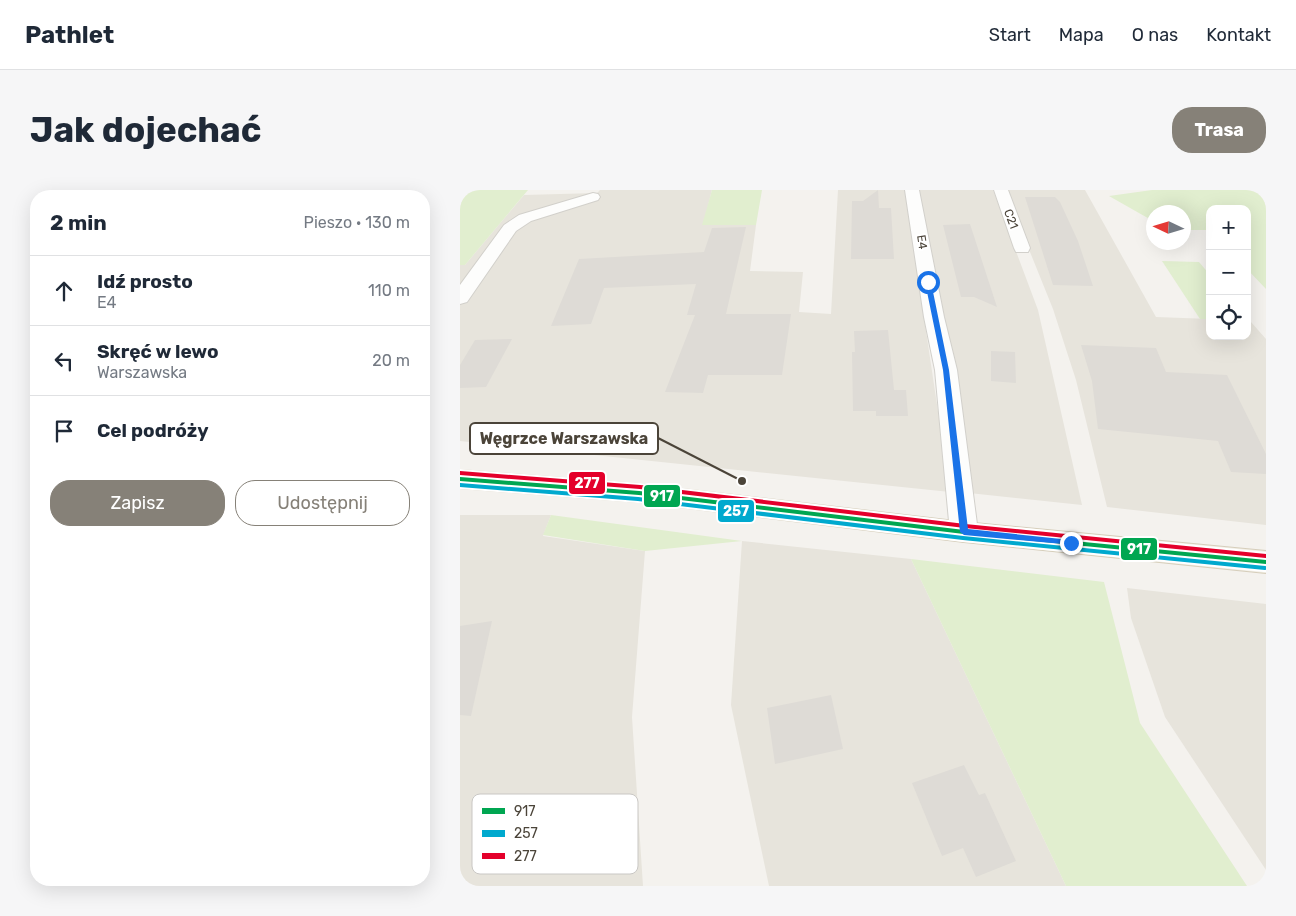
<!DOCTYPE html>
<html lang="pl">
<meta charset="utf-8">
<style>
body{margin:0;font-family:Rubik,sans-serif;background:#f6f6f7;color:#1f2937}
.controls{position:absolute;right:15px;top:15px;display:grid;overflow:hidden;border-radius:10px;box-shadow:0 5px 20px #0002}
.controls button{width:45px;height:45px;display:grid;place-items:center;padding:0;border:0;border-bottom:1px solid #e0e1e3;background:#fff;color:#1f2937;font:25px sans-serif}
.compass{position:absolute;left:686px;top:15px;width:45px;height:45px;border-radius:50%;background:#fff;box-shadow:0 5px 20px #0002;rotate:274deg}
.stop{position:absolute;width:15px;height:15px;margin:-11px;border:4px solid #1a73e8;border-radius:50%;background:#fff}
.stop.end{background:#1a73e8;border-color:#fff;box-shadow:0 1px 5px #0008}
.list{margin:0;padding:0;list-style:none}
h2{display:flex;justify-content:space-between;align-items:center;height:65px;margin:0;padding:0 20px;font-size:21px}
h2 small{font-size:16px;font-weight:400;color:#747a83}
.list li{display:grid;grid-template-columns:32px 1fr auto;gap:15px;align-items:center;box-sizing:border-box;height:70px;padding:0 20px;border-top:1px solid #e0e1e3}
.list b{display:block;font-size:19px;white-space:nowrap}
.list p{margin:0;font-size:16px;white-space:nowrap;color:#747a83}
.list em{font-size:16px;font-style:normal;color:#747a83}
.actions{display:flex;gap:10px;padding:15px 20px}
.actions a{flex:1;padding:11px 0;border:1px solid #868178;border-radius:20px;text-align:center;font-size:18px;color:#868178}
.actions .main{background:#868178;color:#fff}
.icon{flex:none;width:28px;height:28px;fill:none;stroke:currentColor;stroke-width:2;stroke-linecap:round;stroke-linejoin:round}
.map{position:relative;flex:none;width:806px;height:696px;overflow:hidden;border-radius:20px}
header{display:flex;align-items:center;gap:30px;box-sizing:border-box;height:70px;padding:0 25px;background:#fff;border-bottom:1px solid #e0e1e3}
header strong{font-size:24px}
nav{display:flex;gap:28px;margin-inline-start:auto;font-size:18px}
.intro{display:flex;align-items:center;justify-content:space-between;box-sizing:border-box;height:120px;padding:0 30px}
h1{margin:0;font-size:35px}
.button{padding:12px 22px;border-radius:20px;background:#868178;color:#fff;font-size:18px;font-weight:700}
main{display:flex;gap:30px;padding:0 30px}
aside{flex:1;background:#fff;border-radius:20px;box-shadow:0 5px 20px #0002}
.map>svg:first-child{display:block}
.residential{fill:#e7e4dc}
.green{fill:#e1eecf}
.building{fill:#dedbd6}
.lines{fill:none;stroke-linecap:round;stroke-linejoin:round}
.minor-casing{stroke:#d2d0cb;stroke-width:2}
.major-casing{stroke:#d6cebb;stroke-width:2}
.minor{fill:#fdfdfc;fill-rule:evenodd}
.major{fill:#f2efe6;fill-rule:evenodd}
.bus-1-casing{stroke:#fff;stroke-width:8}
.bus-2-casing{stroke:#fff;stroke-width:8}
.bus-3-casing{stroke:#fff;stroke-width:8}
.bus-1{stroke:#00a651;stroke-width:4}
.bus-2{stroke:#00a9ce;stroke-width:4}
.bus-3{stroke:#e4002b;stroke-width:4}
.route{fill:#1a73e8}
.labels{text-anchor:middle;stroke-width:4;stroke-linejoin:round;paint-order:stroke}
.far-street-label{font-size:12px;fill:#4b4439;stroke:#fff}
.key{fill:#fff;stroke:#c9c7c4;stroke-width:1}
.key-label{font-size:14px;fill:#4b4439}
.leader{fill:none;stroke:#4b4439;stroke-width:2}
.callout-dot{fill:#4b4439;stroke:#fff;stroke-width:2}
.callout{fill:#fff;stroke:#4b4439;stroke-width:2}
.callout-label{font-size:16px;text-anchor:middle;font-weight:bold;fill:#4b4439}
.line-badge{stroke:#fff;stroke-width:2}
.badge-label{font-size:14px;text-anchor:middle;font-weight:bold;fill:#fff}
</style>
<header>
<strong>Pathlet</strong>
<nav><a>Start</a><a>Mapa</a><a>O nas</a><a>Kontakt</a></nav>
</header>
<div class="intro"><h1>Jak dojechać</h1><a class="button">Trasa</a></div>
<main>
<aside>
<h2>2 min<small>Pieszo · 130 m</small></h2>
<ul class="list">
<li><svg class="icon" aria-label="ahead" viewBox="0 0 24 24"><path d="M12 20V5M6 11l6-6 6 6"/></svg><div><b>Idź prosto</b><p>E4</p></div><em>110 m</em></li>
<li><svg class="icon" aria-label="left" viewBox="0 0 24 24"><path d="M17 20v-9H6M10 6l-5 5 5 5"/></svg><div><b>Skręć w lewo</b><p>Warszawska</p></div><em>20 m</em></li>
<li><svg class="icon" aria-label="arrive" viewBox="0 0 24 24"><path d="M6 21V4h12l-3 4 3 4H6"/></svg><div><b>Cel podróży</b></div></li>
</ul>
<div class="actions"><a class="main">Zapisz</a><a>Udostępnij</a></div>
</aside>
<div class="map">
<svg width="806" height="696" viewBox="0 0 806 696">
<rect width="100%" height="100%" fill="#f4f2ee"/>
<g class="residential">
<polygon points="140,0 252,0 243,35 296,35 290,81 343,82 339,122 371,124 378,0 445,0 490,302 0,251 0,75 5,75 64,5 137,3"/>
<polygon points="458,0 533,0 578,120 622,315 509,303"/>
<polygon points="545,0 625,0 696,127 750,129 750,146 787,146 787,131 791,132 806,149 806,335 647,317 616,190 593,119"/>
<polygon points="0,325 91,325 83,346 185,361 172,527 183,696 0,696"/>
<polygon points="282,351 451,369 606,696 309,696 271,515"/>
<polygon points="667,398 806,414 806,680 705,527 671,428"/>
</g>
<g class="green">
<polygon points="0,0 68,0 5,75 0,75"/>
<polygon points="252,0 302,0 296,35 242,35"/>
<polygon points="692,0 806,0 806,99 787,79 787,19 750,19 750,42 747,40 724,40 724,22 694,22 693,31 649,6"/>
<polygon points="702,71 739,72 750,85 750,129 740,129"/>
<polygon points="91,325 282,351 185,361 83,345"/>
<polygon points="451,369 644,392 680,533 787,696 606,696"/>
</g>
<g class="building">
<polygon points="418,0 419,18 431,18 434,69 391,69 392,11 403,11"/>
<polygon points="565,7 595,7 600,12 618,51 633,96 593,95"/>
<polygon points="510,34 537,117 514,107 501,107 483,35"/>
<polygon points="286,37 266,124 331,124 322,185 248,185 243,203 205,202 235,125 227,125 236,94 144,98 131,134 91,136 119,69 244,62 252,38"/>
<polygon points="428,140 434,200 446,200 448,226 416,226 416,221 393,221 392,162 395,162 394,141"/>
<polygon points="52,149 26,197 0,198 0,175 15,150"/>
<polygon points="621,155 696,158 706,182 767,185 806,264 806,284 771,282 758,251 638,239 632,191"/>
<polygon points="531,161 555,162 556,193 531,191"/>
<polygon points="32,431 11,526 0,525 0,436"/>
<polygon points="371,505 383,559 315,574 307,518"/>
<polygon points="504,575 519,605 525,603 556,671 516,687 503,658 482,666 452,593"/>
</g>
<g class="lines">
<defs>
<g id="minor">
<polygon points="445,0 459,0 484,127 497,180 518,342 514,349 504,352 494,349 490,342 475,180 464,127"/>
<polygon points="534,0 548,0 570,58 568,62 556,62 554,58"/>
<polygon points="133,3 138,4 140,7 138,10 71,31 56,41 7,112 0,114 0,95 44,35 59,25"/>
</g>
<polygon id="major" points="0,280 179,294 504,332 806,361 806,383 504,352 179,312 0,298"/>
</defs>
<use href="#minor" class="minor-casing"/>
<use href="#major" class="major-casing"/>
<use href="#minor" class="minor"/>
<use href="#major" class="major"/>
<defs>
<polyline id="bus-1" points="0,289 179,303 504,342 806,372"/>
<polyline id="bus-2" points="0,295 178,309 503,348 805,378"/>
<polyline id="bus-3" points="0,283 180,297 505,336 806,366"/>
</defs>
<use href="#bus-1" class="bus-1-casing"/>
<use href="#bus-2" class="bus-2-casing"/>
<use href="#bus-3" class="bus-3-casing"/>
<use href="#bus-1" class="bus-1"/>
<use href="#bus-2" class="bus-2"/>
<use href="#bus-3" class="bus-3"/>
</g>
<polygon class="route" points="468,90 471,92 489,180 508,339 611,350 614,351 614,355 504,345 500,342 483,180 465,92"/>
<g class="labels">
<g class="far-street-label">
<text transform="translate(551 29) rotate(69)" y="4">C21</text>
<text transform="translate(462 52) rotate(81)" y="4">E4</text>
</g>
</g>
<rect x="12" y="604" width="166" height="80" rx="8" class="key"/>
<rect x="22" y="618" width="23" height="6" fill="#00a651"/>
<rect x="22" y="640" width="23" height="7" fill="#00a9ce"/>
<rect x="22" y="663" width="23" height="6" fill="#e4002b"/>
<g class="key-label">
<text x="54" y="626">917</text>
<text x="54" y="648">257</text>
<text x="54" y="671">277</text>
</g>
<path class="leader" d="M282 291L198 248"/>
<circle class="callout-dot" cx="282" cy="291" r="5"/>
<rect class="callout" x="10" y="233" width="188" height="31" rx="5"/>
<g class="callout-label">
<text x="104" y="254">Węgrzce Warszawska</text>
</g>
<g class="line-badge">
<rect x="108" y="281" width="38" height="24" rx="5" fill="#e4002b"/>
<rect x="183" y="294" width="38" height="24" rx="5" fill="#00a651"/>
<rect x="257" y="309" width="38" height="24" rx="5" fill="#00a9ce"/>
<rect x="660" y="347" width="38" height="24" rx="5" fill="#00a651"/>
</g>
<g class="badge-label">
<text x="127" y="298">277</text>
<text x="202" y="311">917</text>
<text x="276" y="326">257</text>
<text x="679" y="364">917</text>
</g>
</svg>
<div class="controls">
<button>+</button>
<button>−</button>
<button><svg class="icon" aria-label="locate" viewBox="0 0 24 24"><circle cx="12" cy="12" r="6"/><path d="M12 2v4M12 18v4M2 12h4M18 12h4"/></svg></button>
</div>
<svg class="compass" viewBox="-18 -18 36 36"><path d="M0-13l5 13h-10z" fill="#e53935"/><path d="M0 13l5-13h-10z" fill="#747a83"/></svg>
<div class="stop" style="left:468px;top:92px"></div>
<div class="stop end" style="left:611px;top:353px"></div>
</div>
</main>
